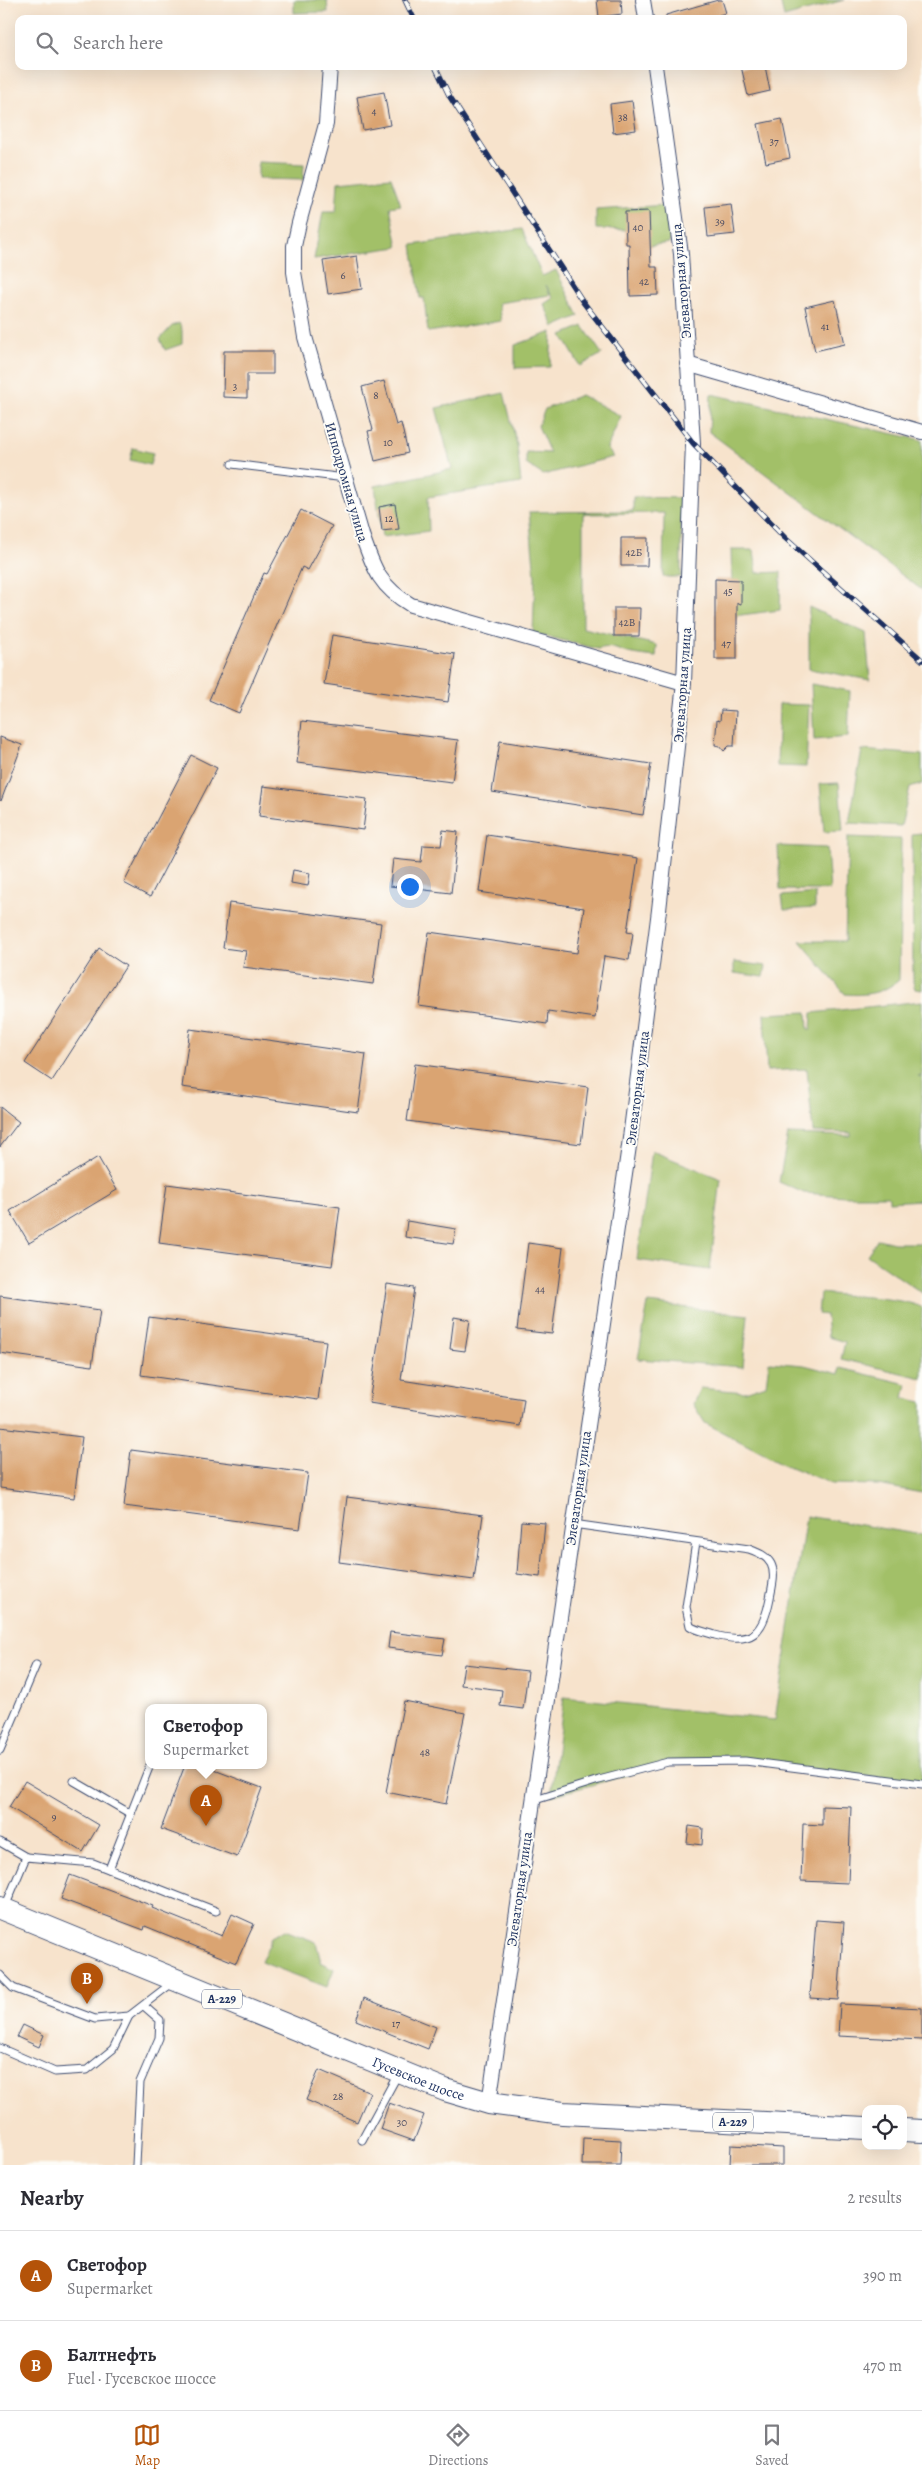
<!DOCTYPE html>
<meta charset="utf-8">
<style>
body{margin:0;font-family:Alegreya,serif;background:#f2f2f3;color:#2b2b33}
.controls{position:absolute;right:15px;bottom:15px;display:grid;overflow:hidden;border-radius:10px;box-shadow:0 5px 20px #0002}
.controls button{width:45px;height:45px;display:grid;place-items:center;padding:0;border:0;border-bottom:1px solid #e1e1e2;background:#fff;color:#2b2b33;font:25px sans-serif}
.you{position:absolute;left:409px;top:886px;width:18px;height:18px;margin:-12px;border:4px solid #fff;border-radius:50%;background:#1a73e8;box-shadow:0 0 0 8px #1a73e833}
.badge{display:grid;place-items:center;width:32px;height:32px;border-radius:50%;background:#b45309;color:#fff;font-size:16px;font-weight:700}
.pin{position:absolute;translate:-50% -41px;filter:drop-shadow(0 1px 2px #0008)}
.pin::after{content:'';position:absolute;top:26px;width:18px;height:15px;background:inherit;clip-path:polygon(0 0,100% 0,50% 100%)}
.popup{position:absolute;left:145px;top:1704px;width:122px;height:65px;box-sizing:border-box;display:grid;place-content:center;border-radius:10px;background:#fff;filter:drop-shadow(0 1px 4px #0005);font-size:16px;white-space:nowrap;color:#7c7c81}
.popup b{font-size:19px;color:#2b2b33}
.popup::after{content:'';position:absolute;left:50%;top:100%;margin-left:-10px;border:10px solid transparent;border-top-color:#fff}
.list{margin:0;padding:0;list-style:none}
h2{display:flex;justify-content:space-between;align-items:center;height:65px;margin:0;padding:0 20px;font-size:21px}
h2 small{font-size:16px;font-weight:400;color:#7c7c81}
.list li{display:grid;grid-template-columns:32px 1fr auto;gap:15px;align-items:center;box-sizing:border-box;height:90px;padding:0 20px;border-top:1px solid #e1e1e2}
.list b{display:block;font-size:19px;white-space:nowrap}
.list p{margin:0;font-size:16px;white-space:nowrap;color:#7c7c81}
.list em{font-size:16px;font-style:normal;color:#7c7c81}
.icon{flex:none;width:28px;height:28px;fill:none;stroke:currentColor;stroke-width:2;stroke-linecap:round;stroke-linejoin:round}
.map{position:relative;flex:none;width:922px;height:2165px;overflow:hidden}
.search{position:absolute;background:#fff;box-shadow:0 5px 20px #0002;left:15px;right:15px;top:15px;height:55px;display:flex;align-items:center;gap:12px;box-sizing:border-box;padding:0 18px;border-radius:10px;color:#7c7c81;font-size:19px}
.sheet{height:245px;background:#fff}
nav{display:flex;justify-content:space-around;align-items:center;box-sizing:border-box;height:70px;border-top:1px solid #e1e1e2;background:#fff;font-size:14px;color:#7c7c81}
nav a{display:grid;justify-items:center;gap:2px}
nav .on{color:#b45309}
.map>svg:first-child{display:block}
.green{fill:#a2c068;stroke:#5e7863}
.building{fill:#daa472}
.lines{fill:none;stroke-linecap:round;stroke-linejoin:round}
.service-casing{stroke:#3c4a6e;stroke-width:9}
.minor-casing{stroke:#3c4a6e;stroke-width:16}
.trunk-casing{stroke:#3c4a6e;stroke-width:24}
.service{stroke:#fff;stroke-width:7}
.minor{stroke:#fff;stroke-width:14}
.trunk{stroke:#fff;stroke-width:22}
.rail-casing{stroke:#1b2f5e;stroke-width:5.5}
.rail{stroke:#fdfcf7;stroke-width:4;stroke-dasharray:11;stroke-linecap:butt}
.labels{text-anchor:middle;stroke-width:4;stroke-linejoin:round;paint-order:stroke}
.number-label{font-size:11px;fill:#4b4c63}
.shield{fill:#fdfcf7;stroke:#5f6c8c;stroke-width:1}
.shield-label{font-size:12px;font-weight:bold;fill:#1b2f5e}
.street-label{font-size:14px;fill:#1b2f5e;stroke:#fdfcf7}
</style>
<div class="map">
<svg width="922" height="2165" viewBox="0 0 922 2165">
<rect width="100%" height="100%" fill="#fdfcf7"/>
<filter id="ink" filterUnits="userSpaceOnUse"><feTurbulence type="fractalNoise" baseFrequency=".02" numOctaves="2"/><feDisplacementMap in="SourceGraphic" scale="10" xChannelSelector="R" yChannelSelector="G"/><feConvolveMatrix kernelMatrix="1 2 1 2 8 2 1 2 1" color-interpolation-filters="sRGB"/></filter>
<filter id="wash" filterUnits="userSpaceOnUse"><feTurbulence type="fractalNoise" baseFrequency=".0096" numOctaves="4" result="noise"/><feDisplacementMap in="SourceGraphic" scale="20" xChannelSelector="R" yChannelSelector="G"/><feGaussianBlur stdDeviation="1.12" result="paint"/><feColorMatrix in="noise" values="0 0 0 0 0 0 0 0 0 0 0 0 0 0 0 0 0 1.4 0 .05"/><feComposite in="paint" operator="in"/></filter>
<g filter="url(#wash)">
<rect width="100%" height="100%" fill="#f7e3cc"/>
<g class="green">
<polygon points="294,0 327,0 328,12 294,13"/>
<polygon points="780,0 844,0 784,17"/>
<polygon points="258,162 304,164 303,180 258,179"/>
<polygon points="391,177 401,205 390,207 398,247 314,259 323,212 336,212 338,182"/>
<polygon points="666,205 670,243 630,248 631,230 596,229 596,210"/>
<polygon points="522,229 542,276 556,270 579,316 554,327 544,304 553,298 546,285 550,295 498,303 501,321 428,332 424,298 420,298 412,245"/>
<polygon points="179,323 182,330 182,344 165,350 160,339 172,326"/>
<polygon points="583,326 602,354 580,366 562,335"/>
<polygon points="552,332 550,367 515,368 515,345"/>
<polygon points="504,393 517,445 521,483 428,497 429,531 382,537 375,486 452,469 436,408"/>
<polygon points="711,394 922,440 922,590 709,432"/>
<polygon points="581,395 621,416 607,448 613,457 543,475 526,464 526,452 550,453 538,426 545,409"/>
<polygon points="133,448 153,453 150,465 130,460"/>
<path d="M633 497 681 498V577H663L664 513 583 514V628L657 645 656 657C647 656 638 655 628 653 617 650 611 645 598 649L533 633 535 577 529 512 633 511Z"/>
<polygon points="731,550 754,550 757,573 781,572 780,610 733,616"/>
<polygon points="809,607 866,633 870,680 809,669"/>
<polygon points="811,684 850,691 848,737 814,740"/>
<polygon points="779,704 809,705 806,767 777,766"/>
<polygon points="862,750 922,755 922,784 910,788 901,826 849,823"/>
<polygon points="839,783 843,831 824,832 820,784"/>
<polygon points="922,833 922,990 915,989 913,982 912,834"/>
<path d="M848 837 901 839 899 980C884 993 865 996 845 994L800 941H845Z"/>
<polygon points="778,846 827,848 830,890 780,890"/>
<polygon points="815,893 815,908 784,910 782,896"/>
<polygon points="734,962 766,966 764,977 734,973"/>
<polygon points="922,1001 922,1076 918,1076 922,1077 922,1200 889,1202 889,1196 845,1196 804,1193 779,1182 788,1134 851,1136 851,1133 813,1132 807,1069 767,1071 764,1014 807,1012 808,1029 811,1029 812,1013"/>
<polygon points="652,1151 721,1179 710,1270 637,1260"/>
<polygon points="878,1239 894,1243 922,1243 922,1293 867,1255"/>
<path d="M820 1293C842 1296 906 1297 922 1308V1378L841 1359 845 1342 828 1337 826 1315 818 1314Z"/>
<polygon points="648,1303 748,1315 743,1367 638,1359"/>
<polygon points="769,1362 804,1365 839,1374 840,1368 907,1384 904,1398 922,1402 922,1493 878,1485 831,1484 825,1481 783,1464 705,1423 693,1404 700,1388 745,1392 766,1385"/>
<polygon points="806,1516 922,1535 922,1783 726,1759 679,1761 551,1796 564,1697 775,1720"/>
<polygon points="285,1930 316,1942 321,1962 334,1969 327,1987 261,1962 272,1937"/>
</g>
<g id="blocks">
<g class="building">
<polygon points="597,0 621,0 622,14 599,17"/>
<polygon points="718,0 722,0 726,13 719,15 720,19 666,19 666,15"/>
<polygon points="741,66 765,66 770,91 748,96"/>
<polygon points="384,92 390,125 363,130 357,97"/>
<polygon points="632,101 636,130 613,133 610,104"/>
<polygon points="782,119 790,158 766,163 758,124"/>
<polygon points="731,204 735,234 708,237 705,207"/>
<polygon points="649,211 651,267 657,267 658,295 630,296 629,244 626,244 625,212"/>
<polygon points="357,256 362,289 328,294 323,261"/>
<polygon points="835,300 845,344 815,351 805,307"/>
<polygon points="224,351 273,351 273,374 247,374 247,398 223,397"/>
<polygon points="384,381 396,425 401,423 408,453 375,461 368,431 373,430 362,387"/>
<polygon points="395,504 399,529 382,531 379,507"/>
<polygon points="301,510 332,526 308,570 302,567 239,713 209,700 264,573 267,574"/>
<polygon points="621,538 648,538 647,566 621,566"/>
<polygon points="715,579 741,580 741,604 737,603 737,659 715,659"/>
<polygon points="614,608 640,608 639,636 614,636"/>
<polygon points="332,635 455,654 448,702 324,684"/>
<polygon points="721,710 736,711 734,746 729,746 724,751 720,746 715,745 717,720 720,721"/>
<polygon points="302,721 458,740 452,782 297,763"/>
<polygon points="0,737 22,745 1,801 0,800"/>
<polygon points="500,741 651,764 643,815 492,792"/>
<polygon points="191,755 217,768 150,897 124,883"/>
<polygon points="263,786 367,799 363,830 259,816"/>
<polygon points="443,830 458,832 451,893 390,886 393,859 421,862 423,845 441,846"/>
<polygon points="487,835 638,858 627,932 633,933 629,960 604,956 595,1018 548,1011 547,1024 419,1006 429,932 577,953 584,908 479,892"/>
<polygon points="293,870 310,873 308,886 291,883"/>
<polygon points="229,903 381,923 373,984 243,967 246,951 223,948"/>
<polygon points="99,948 126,966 52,1081 25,1063"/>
<polygon points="190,1029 366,1054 358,1112 182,1087"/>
<polygon points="415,1064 588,1087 581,1144 407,1121"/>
<polygon points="0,1107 19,1122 0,1147"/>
<polygon points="98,1157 117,1190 29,1243 10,1211"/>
<polygon points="167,1184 340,1207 332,1266 159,1243"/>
<polygon points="407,1221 456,1229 453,1244 405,1237"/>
<polygon points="528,1243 563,1248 552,1334 517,1330"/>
<polygon points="387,1284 414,1288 401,1380 524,1399 520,1426 369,1403"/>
<polygon points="0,1296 100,1310 92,1366 0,1353"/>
<polygon points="149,1317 326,1341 318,1400 141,1375"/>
<polygon points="454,1317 470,1320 465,1351 450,1349"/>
<polygon points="0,1427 82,1437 74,1498 0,1488"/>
<polygon points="131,1450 308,1473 300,1529 124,1506"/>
<polygon points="347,1497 483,1515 474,1580 339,1562"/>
<polygon points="521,1521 545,1523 540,1577 517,1574"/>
<polygon points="390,1632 445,1639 442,1655 388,1648"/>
<polygon points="464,1664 528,1671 523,1709 500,1706 502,1690 461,1685"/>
<polygon points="404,1701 465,1713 446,1804 386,1792"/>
<polygon points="185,1765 201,1765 262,1788 237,1857 161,1829"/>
<polygon points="25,1781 99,1825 83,1852 9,1807"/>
<polygon points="822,1806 851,1807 848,1883 801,1881 803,1824 822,1825"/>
<polygon points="689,1826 703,1828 702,1845 687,1843"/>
<polygon points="70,1875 153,1906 152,1908 222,1936 232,1914 254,1924 236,1963 145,1926 144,1930 61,1899"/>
<polygon points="816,1920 844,1922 838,2000 810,1998"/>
<polygon points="364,1998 436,2027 428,2049 356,2020"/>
<polygon points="840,2004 922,2008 922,2040 838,2036"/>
<polygon points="23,2025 44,2035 39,2047 17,2037"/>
<polygon points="319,2070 370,2092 357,2122 306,2100"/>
<polygon points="389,2103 424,2115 414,2141 380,2129"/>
<polygon points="583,2138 621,2140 620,2165 582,2165"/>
<polygon points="731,2145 783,2148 783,2165 730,2165"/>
</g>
</g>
</g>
<g filter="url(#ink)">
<use href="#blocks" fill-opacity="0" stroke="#3c4a6e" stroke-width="1"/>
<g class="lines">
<defs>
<g id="service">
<polyline points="232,464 345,478"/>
<path d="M573 1524 749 1549C757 1552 766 1555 771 1564 776 1574 772 1587 770 1598 763 1634 752 1645 715 1635 707 1632 697 1631 690 1626L686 1607 696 1542"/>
<polyline points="0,1750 36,1665"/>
<polyline points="74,1781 131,1814"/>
<polyline points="532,1801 599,1780 668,1762 745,1761 922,1784"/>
<polyline points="0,1842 26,1857"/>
<polyline points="109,1869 150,1765"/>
<polyline points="5,1907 26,1857 93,1863 216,1911"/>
<polyline points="0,1975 13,1988 95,2019 129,2016 172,1983"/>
<polyline points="0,2048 55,2072 87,2070 113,2049 129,2016"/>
<polyline points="362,2140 398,2074"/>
<polyline points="136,2165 140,2082 159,2038 160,2020 144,2006"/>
</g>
<g id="minor">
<polyline points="643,0 646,19"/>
<path d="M330 66 326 124 299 223 294 246V272L305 337 362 535C374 569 379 586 411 605L684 683"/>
<polyline points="687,364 922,432"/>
<polyline points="489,2103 629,1146 659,910 684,683 693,443 681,254 655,66"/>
</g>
<g id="trunk">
<path id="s1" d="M0 1908 445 2090 489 2103 563 2113 866 2128"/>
<polyline points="903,2130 922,2131"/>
</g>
</defs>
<use href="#service" class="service-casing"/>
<use href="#minor" class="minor-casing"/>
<use href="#trunk" class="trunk-casing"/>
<use href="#service" class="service"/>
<use href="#minor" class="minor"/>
<use href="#trunk" class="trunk"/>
<defs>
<g id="rail">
<polyline points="405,0 414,19"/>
<polyline points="435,66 450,97 583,302 693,443 785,538 922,660"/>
</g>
</defs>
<use href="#rail" class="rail-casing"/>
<use href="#rail" class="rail"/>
</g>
</g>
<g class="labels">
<g class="number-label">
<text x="374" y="115">4</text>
<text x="623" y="121">38</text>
<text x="774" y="145">37</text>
<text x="720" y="225">39</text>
<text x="638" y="231">40</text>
<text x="343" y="279">6</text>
<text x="644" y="285">42</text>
<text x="825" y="330">41</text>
<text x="235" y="390">3</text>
<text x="376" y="399">8</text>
<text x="388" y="446">10</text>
<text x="389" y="522">12</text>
<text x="634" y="556">42Б</text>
<text x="728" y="595">45</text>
<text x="627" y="626">42В</text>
<text x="726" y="647">47</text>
<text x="540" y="1293">44</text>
<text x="425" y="1756">48</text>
<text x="54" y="1820">9</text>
<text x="396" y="2027">17</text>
<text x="338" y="2100">28</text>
<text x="402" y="2126">30</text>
</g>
<g class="shield">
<rect x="202" y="1989.5" width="40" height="19" rx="4"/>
<rect x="713" y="2112.5" width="40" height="19" rx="4"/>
</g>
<g class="shield-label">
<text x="222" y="2003">А-229</text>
<text x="733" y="2126">А-229</text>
</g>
<g class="street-label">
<text transform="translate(681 281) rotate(-95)" y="5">Элеваторная улица</text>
<text transform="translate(347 482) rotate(74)" y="5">Ипподромная улица</text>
<text transform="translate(682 685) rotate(-86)" y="5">Элеваторная улица</text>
<text transform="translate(637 1088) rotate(-83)" y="5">Элеваторная улица</text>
<text transform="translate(578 1488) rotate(-82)" y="5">Элеваторная улица</text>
<text transform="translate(519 1889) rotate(-82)" y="5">Элеваторная улица</text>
<text dy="5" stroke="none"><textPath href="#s1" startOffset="452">Гусевское шоссе</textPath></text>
</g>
</g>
</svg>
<div class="controls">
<button><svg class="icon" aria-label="locate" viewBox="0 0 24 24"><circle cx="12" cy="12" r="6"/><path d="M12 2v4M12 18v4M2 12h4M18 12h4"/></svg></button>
</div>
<div class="you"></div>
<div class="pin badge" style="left:206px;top:1826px">A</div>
<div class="popup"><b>Светофор</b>Supermarket</div>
<div class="pin badge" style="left:87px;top:2004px">B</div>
<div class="search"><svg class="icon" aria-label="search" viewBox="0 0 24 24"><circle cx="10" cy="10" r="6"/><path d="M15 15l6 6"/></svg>Search here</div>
</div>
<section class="sheet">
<h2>Nearby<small>2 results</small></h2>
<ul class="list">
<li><span class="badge">A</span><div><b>Светофор</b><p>Supermarket</p></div><em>390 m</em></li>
<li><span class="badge">B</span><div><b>Балтнефть</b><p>Fuel · Гусевское шоссе</p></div><em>470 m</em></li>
</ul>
</section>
<nav>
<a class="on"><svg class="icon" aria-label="map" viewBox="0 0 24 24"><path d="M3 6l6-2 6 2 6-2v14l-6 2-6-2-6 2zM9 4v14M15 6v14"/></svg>Map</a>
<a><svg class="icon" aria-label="directions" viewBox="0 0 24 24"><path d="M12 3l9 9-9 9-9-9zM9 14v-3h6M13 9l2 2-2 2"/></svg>Directions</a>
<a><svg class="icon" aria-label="saved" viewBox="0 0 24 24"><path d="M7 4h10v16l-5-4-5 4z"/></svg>Saved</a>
</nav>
